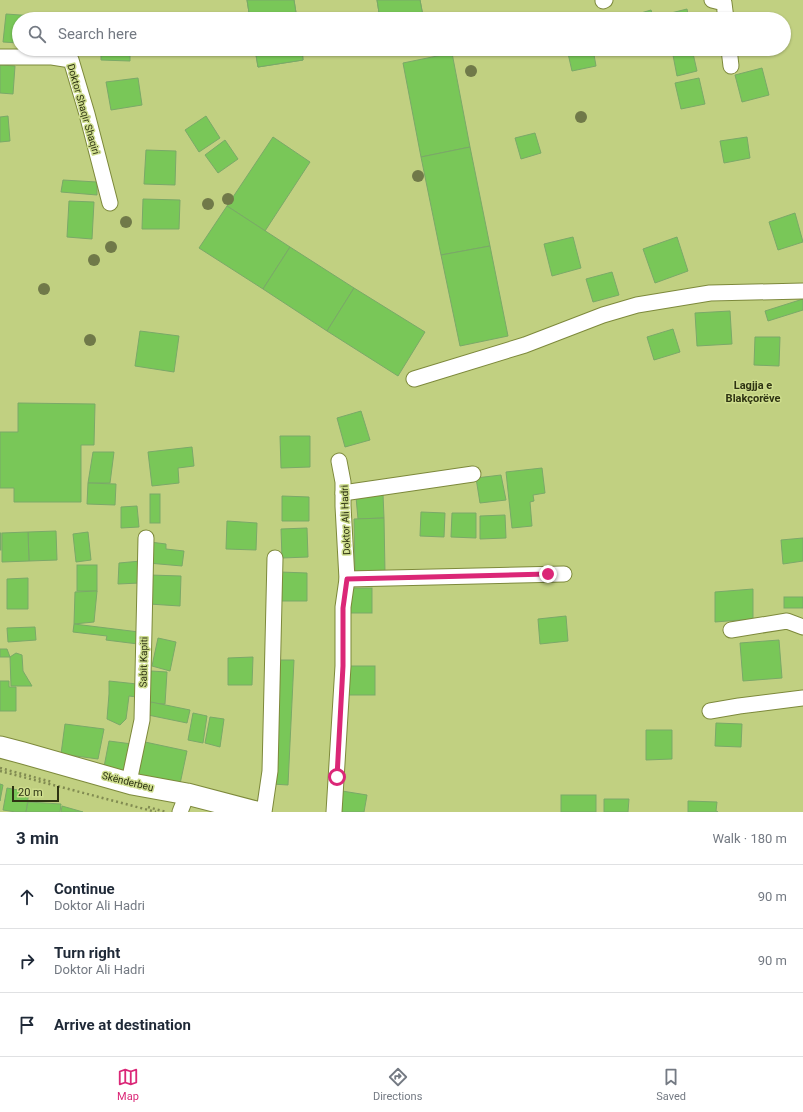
<!DOCTYPE html>
<meta charset="utf-8">
<style>
body{margin:0;font-family:Roboto,sans-serif;background:#f2f2f3;color:#1f2937}
.scale{position:absolute;left:12px;bottom:10px;width:47px;box-sizing:border-box;padding-left:4px;border:2px solid #2e3313;border-top:0;font-size:11px;line-height:14px;white-space:nowrap;color:#2e3313;-webkit-text-stroke:3px #cedd8d;paint-order:stroke}
.stop{position:absolute;width:12px;height:12px;margin:-9px;border:3px solid #db2777;border-radius:50%;background:#fff}
.stop.end{background:#db2777;border-color:#fff;box-shadow:0 1px 4px #0008}
.list{margin:0;padding:0;list-style:none}
h2{display:flex;justify-content:space-between;align-items:center;height:52px;margin:0;padding:0 16px;font-size:17px}
h2 small{font-size:13px;font-weight:400;color:#747a83}
.list li{display:grid;grid-template-columns:26px 1fr auto;gap:12px;align-items:center;box-sizing:border-box;height:64px;padding:0 16px;border-top:1px solid #e0e1e3}
.list b{display:block;font-size:15px;white-space:nowrap}
.list p{margin:0;font-size:13px;white-space:nowrap;color:#747a83}
.list em{font-size:13px;font-style:normal;color:#747a83}
.icon{flex:none;width:22px;height:22px;fill:none;stroke:currentColor;stroke-width:2;stroke-linecap:round;stroke-linejoin:round}
.map{position:relative;flex:none;width:803px;height:812px;overflow:hidden}
.search{position:absolute;background:#fff;box-shadow:0 1px 3px #0004;left:12px;right:12px;top:12px;height:44px;display:flex;align-items:center;gap:10px;box-sizing:border-box;padding:0 14px;border-radius:22px;color:#747a83;font-size:15px}
.sheet{height:244px;background:#fff}
nav{display:flex;justify-content:space-around;align-items:center;box-sizing:border-box;height:56px;border-top:1px solid #e0e1e3;background:#fff;font-size:11px;color:#747a83}
nav a{display:grid;justify-items:center;gap:2px}
nav .on{color:#db2777}
.map>svg:first-child{display:block}
.building{fill:#79c758;stroke:#7aa968}
.lines{fill:none;stroke-linecap:round;stroke-linejoin:round}
.minor-casing{stroke:#7d893b;stroke-width:17}
.secondary-casing{stroke:#7d893b;stroke-width:23}
.path{stroke:#818b51;stroke-width:2.5;stroke-dasharray:2 3;stroke-linecap:butt}
.minor{stroke:#fff;stroke-width:15}
.secondary{stroke:#fff;stroke-width:21}
.tree{fill:#707949}
.route{stroke:#db2777;stroke-width:5}
.labels{text-anchor:middle;stroke-width:3;stroke-linejoin:round;paint-order:stroke}
.street-label{font-size:10px;fill:#2e3313;stroke:#cedd8d}
.neighbourhood-label{font-size:11px;font-weight:bold;fill:#2e3313;stroke:#cedd8d}
</style>
<div class="map">
<svg width="803" height="812" viewBox="0 0 803 812">
<rect width="100%" height="100%" fill="#c1d081"/>
<g class="building">
<polygon points="247,0 294,0 297,19 250,19"/>
<polygon points="247,0 294,0 297,19 250,19"/>
<polygon points="377,0 420,0 423,16 405,19 380,19"/>
<polygon points="377,0 420,0 423,16 405,19 380,19"/>
<polygon points="687,9 689,19 664,19 663,15"/>
<polygon points="651,10 654,19 624,19 624,18"/>
<polygon points="6,14 35,16 34,19 19,19 19,43 3,42"/>
<polygon points="101,49 130,49 130,61 101,60"/>
<polygon points="255,49 302,49 303,60 258,67"/>
<polygon points="255,49 302,49 303,60 258,67"/>
<polygon points="567,49 593,49 596,66 572,71"/>
<polygon points="675,49 692,49 697,71 677,76 672,50"/>
<polygon points="452,53 470,147 421,157 403,63"/>
<polygon points="0,65 15,66 13,94 0,93"/>
<polygon points="762,68 769,95 742,102 735,75"/>
<polygon points="138,78 142,105 111,110 106,82"/>
<polygon points="699,78 705,104 681,109 675,83"/>
<polygon points="8,116 10,141 0,142 0,117"/>
<polygon points="206,116 220,138 199,152 185,130"/>
<polygon points="535,133 541,153 521,159 515,138"/>
<polygon points="273,137 310,162 265,231 227,206"/>
<polygon points="747,137 750,158 724,163 720,141"/>
<polygon points="225,140 238,159 218,173 205,155"/>
<polygon points="470,147 490,246 441,255 421,157"/>
<polygon points="146,150 176,151 175,185 144,184"/>
<polygon points="63,180 97,182 97,195 61,192"/>
<polygon points="143,199 180,200 179,229 142,229"/>
<polygon points="69,201 94,202 92,239 67,237"/>
<polygon points="227,206 290,247 263,289 199,248"/>
<polygon points="795,213 803,242 778,250 769,222"/>
<polygon points="573,237 581,268 552,276 544,244"/>
<polygon points="677,237 688,271 655,283 643,249"/>
<polygon points="490,246 508,336 460,346 441,255"/>
<polygon points="290,247 354,288 327,331 263,289"/>
<polygon points="612,272 619,295 593,302 586,279"/>
<polygon points="354,288 425,332 398,376 327,331"/>
<polygon points="803,299 803,310 768,321 765,311"/>
<polygon points="730,311 732,344 697,346 695,313"/>
<polygon points="673,329 680,352 654,360 647,337"/>
<polygon points="140,331 179,336 174,372 135,366"/>
<polygon points="755,337 780,337 779,366 754,365"/>
<polygon points="18,403 95,404 94,445 81,445 81,502 14,502 14,488 0,488 0,432 18,432"/>
<polygon points="361,411 370,440 345,447 337,418"/>
<polygon points="280,436 310,436 310,467 281,468"/>
<polygon points="192,447 194,466 178,468 179,483 152,486 148,452"/>
<polygon points="93,452 114,452 110,483 88,483"/>
<polygon points="542,468 545,493 533,495 534,501 530,502 532,526 512,528 506,472"/>
<polygon points="501,475 506,500 480,503 476,478"/>
<polygon points="88,483 116,484 115,505 87,504"/>
<rect x="150" y="494" width="10" height="29"/>
<polygon points="383,494 384,518 358,519 356,497"/>
<polygon points="282,496 309,497 309,521 282,521"/>
<polygon points="137,506 139,527 121,528 121,507"/>
<polygon points="421,512 445,513 444,537 420,536"/>
<polygon points="452,513 476,513 476,538 451,537"/>
<polygon points="505,515 506,538 480,539 480,516"/>
<polygon points="384,518 385,573 355,574 354,519"/>
<polygon points="227,521 257,523 256,550 226,549"/>
<polygon points="307,528 308,557 282,558 281,529"/>
<polygon points="56,531 57,560 29,561 28,532"/>
<polygon points="28,532 29,561 2,562 2,533"/>
<polygon points="88,532 91,560 76,562 73,534"/>
<rect x="0" y="533" width="1" height="17"/>
<polygon points="803,538 803,561 783,564 781,540"/>
<polygon points="150,542 166,544 166,549 184,551 182,566 148,563"/>
<polygon points="141,561 140,583 118,584 119,563"/>
<rect x="77" y="565" width="20" height="26"/>
<polygon points="280,572 307,573 307,601 280,601"/>
<polygon points="150,575 181,576 180,606 149,604"/>
<polygon points="28,578 28,609 7,609 7,579"/>
<rect x="348" y="588" width="24" height="25"/>
<polygon points="753,589 753,619 715,622 715,592"/>
<polygon points="97,591 94,622 74,624 75,592"/>
<rect x="784" y="597" width="19" height="11"/>
<polygon points="566,616 568,641 540,644 538,619"/>
<polygon points="74,624 139,632 138,644 106,640 107,636 73,632"/>
<polygon points="35,627 36,640 8,642 7,628"/>
<polygon points="158,638 176,642 170,671 152,666"/>
<polygon points="779,640 782,678 743,681 740,643"/>
<polygon points="0,649 7,649 10,657 0,657"/>
<polygon points="16,653 22,655 23,671 32,686 11,686 10,657"/>
<polygon points="253,657 252,685 228,685 228,658"/>
<polygon points="278,660 294,660 288,785 272,784"/>
<rect x="347" y="666" width="28" height="29"/>
<polygon points="151,671 167,672 165,704 149,703"/>
<polygon points="0,681 9,681 9,687 16,687 16,711 0,711"/>
<polygon points="109,681 137,684 137,697 129,696 126,719 120,725 107,719 109,694"/>
<polygon points="151,702 190,710 187,723 148,715"/>
<polygon points="193,713 207,716 203,743 188,740"/>
<polygon points="210,717 224,719 220,747 205,743"/>
<polygon points="716,723 742,724 741,747 715,746"/>
<polygon points="65,724 104,729 98,759 61,754"/>
<polygon points="646,730 672,730 672,759 646,760"/>
<polygon points="109,741 132,744 126,771 104,767"/>
<polygon points="145,742 187,751 180,784 138,776"/>
<polygon points="0,784 3,785 0,801"/>
<polygon points="7,788 29,792 26,812 16,812 3,810"/>
<polygon points="342,791 367,795 364,812 339,812"/>
<rect x="561" y="795" width="35" height="17"/>
<polygon points="604,799 629,799 628,812 604,812"/>
<polygon points="688,801 717,802 716,811 718,812 688,812"/>
<polygon points="28,802 61,804 60,812 26,812"/>
<polygon points="62,806 83,812 61,812"/>
</g>
<g class="lines">
<defs>
<g id="minor">
<polyline points="712,0 724,3 726,19"/>
<polyline points="603,1 605,0"/>
<polyline points="729,49 731,66"/>
<polyline points="0,57 52,57 71,60 87,114 110,203"/>
<polyline points="414,379 525,345 603,315 637,305 710,293 803,291"/>
<polyline points="343,493 473,474"/>
<polyline points="347,579 564,574"/>
<polyline points="731,630 787,621 803,627"/>
<polyline points="710,711 739,706 803,698"/>
<polyline points="132,784 130,777 142,720 146,538"/>
<polyline points="180,812 187,794"/>
<polyline points="264,812 270,771 275,558"/>
<polyline points="334,812 343,666 343,607 347,579 343,506 343,482 339,461"/>
</g>
<polyline id="secondary" points="0,747 23,753 132,784 187,794 256,812"/>
</defs>
<use href="#minor" class="minor-casing"/>
<use href="#secondary" class="secondary-casing"/>
<g class="path">
<polyline points="0,768 52,782"/>
<polyline points="0,771 156,812"/>
<polyline points="148,807 166,812"/>
</g>
<use href="#minor" class="minor"/>
<use href="#secondary" class="secondary"/>
</g>
<g class="tree">
<circle cx="471" cy="71" r="6"/>
<circle cx="581" cy="117" r="6"/>
<circle cx="418" cy="176" r="6"/>
<circle cx="228" cy="199" r="6"/>
<circle cx="208" cy="204" r="6"/>
<circle cx="126" cy="222" r="6"/>
<circle cx="111" cy="247" r="6"/>
<circle cx="94" cy="260" r="6"/>
<circle cx="44" cy="289" r="6"/>
<circle cx="90" cy="340" r="6"/>
</g>
<g class="lines">
<polyline class="route" points="337,777 343,666 343,608 347,579 548,574"/>
</g>
<g class="labels">
<g class="street-label">
<text transform="translate(84 109) rotate(74)" y="4">Doktor Shaqir Shaqiri</text>
<text transform="translate(345 520) rotate(-92)" y="4">Doktor Ali Hadri</text>
<text transform="translate(143 662) rotate(-89)" y="4">Sabit Kapiti</text>
<text transform="translate(128 781) rotate(14)" y="4">Skënderbeu</text>
</g>
<g class="neighbourhood-label">
<text x="753" y="389">Lagjja e<tspan x="753" dy="13">Blakçorëve</tspan></text>
</g>
</g>
</svg>
<div class="scale">20 m</div>
<div class="stop" style="left:337px;top:777px"></div>
<div class="stop end" style="left:548px;top:574px"></div>
<div class="search"><svg class="icon" aria-label="search" viewBox="0 0 24 24"><circle cx="10" cy="10" r="6"/><path d="M15 15l6 6"/></svg>Search here</div>
</div>
<section class="sheet">
<h2>3 min<small>Walk · 180 m</small></h2>
<ul class="list">
<li><svg class="icon" aria-label="ahead" viewBox="0 0 24 24"><path d="M12 20V5M6 11l6-6 6 6"/></svg><div><b>Continue</b><p>Doktor Ali Hadri</p></div><em>90 m</em></li>
<li><svg class="icon" aria-label="right" viewBox="0 0 24 24"><path d="M7 20v-9h11M14 6l5 5-5 5"/></svg><div><b>Turn right</b><p>Doktor Ali Hadri</p></div><em>90 m</em></li>
<li><svg class="icon" aria-label="arrive" viewBox="0 0 24 24"><path d="M6 21V4h12l-3 4 3 4H6"/></svg><div><b>Arrive at destination</b></div></li>
</ul>
</section>
<nav>
<a class="on"><svg class="icon" aria-label="map" viewBox="0 0 24 24"><path d="M3 6l6-2 6 2 6-2v14l-6 2-6-2-6 2zM9 4v14M15 6v14"/></svg>Map</a>
<a><svg class="icon" aria-label="directions" viewBox="0 0 24 24"><path d="M12 3l9 9-9 9-9-9zM9 14v-3h6M13 9l2 2-2 2"/></svg>Directions</a>
<a><svg class="icon" aria-label="saved" viewBox="0 0 24 24"><path d="M7 4h10v16l-5-4-5 4z"/></svg>Saved</a>
</nav>
